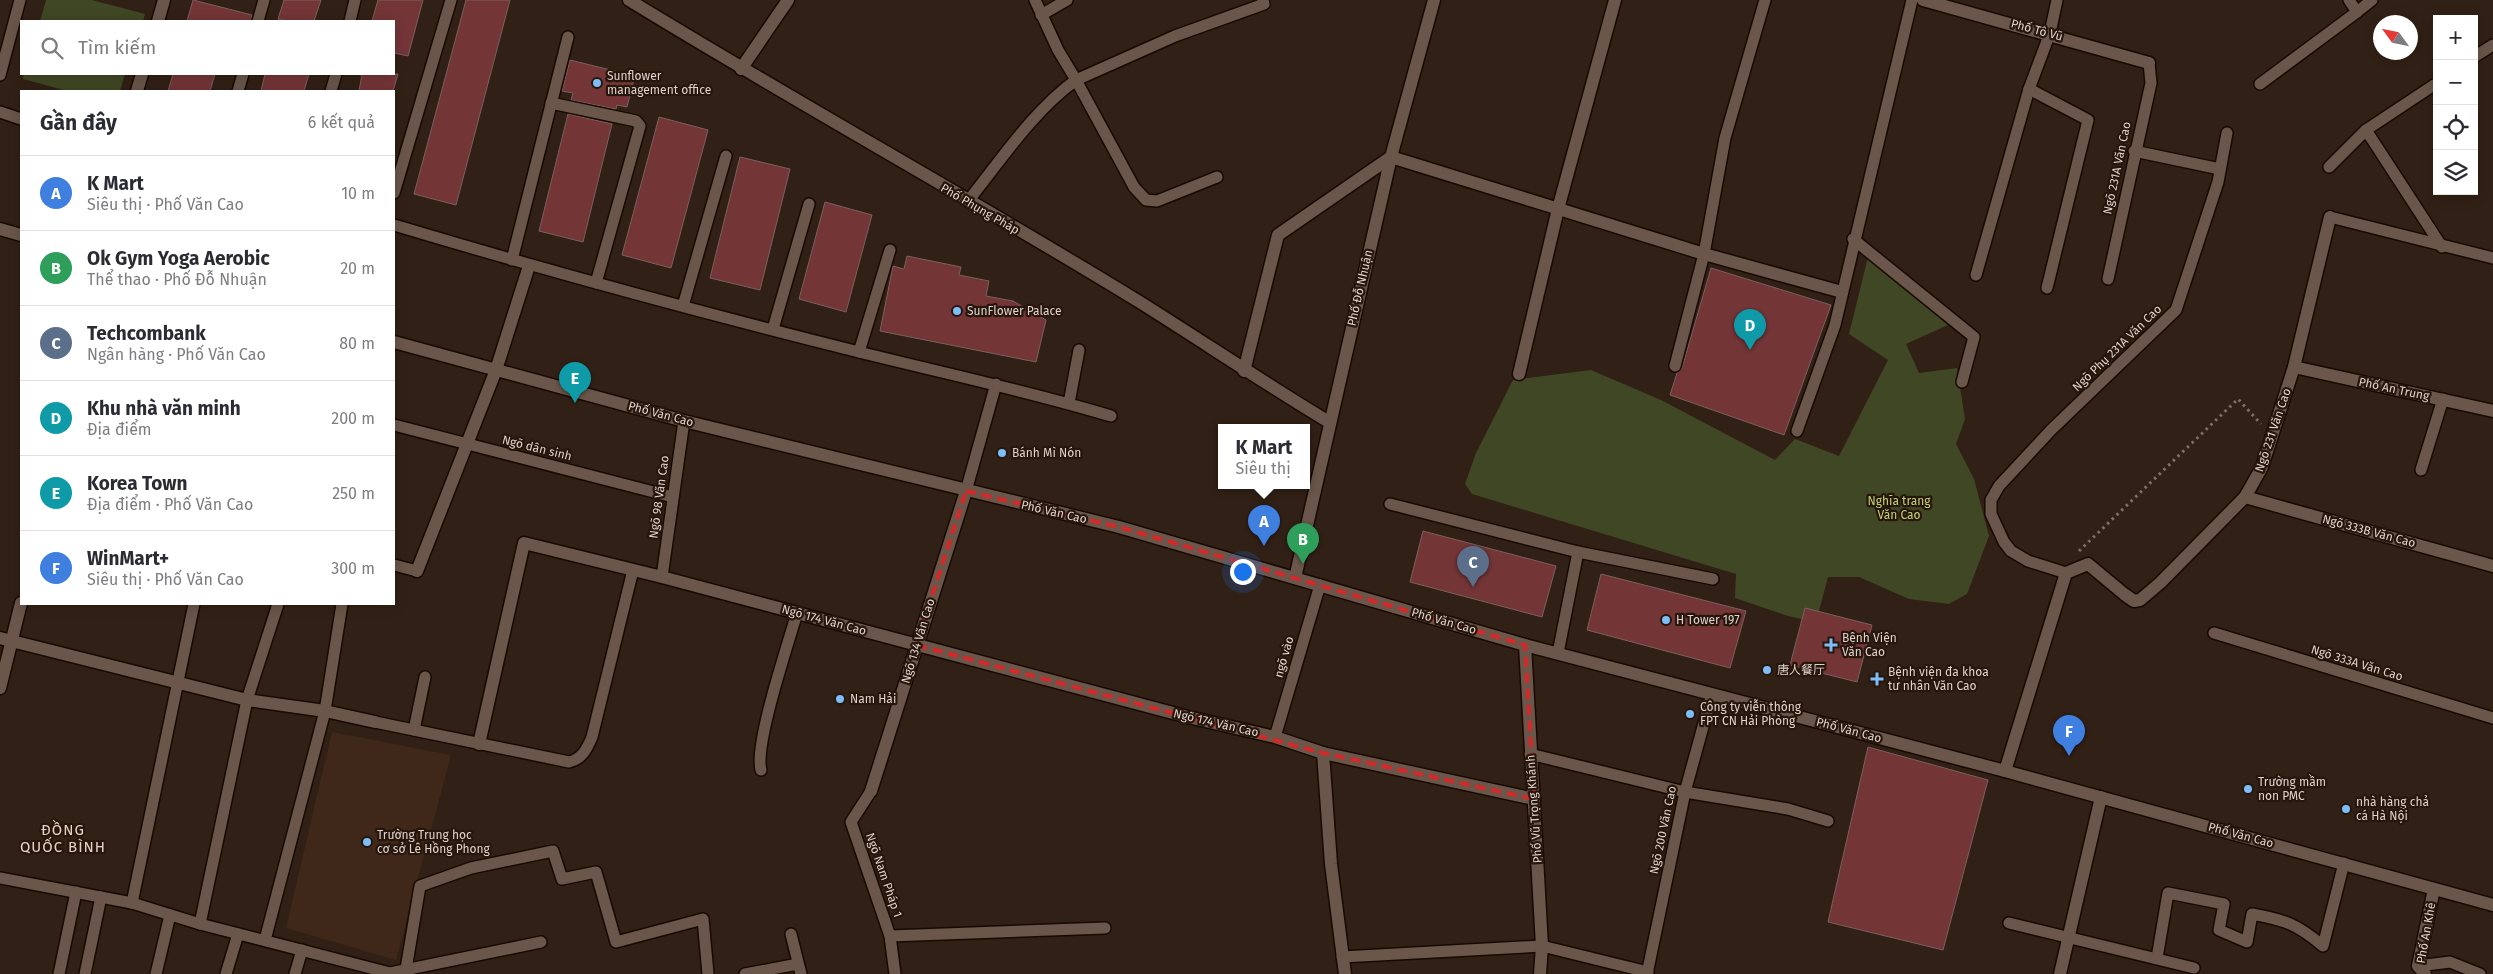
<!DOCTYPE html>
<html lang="vi">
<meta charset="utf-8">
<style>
body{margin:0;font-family:"Fira Sans","Noto Sans SC",sans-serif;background:#f2f2f3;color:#2b2b33}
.controls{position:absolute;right:15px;top:15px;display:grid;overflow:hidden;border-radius:0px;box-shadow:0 2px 12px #0003}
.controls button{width:45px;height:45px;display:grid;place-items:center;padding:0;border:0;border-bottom:1px solid #e1e1e2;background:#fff;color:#2b2b33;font:25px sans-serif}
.compass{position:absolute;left:2373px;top:15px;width:45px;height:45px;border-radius:50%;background:#fff;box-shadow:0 2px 12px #0003;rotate:303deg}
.you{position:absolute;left:1242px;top:571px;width:18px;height:18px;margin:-12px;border:4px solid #fff;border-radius:50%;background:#1a73e8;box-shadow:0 0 0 8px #1a73e833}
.badge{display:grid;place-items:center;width:32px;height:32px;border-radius:50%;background:#506d8c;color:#fff;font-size:16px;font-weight:700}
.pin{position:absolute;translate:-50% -41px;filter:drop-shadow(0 1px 2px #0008)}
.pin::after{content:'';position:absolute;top:26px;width:18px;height:15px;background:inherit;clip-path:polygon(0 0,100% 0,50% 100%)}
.popup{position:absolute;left:1218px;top:424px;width:92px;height:65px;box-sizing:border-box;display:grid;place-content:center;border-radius:0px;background:#fff;filter:drop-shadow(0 1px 4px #0005);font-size:16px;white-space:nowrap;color:#7c7c81}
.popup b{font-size:19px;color:#2b2b33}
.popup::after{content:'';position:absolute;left:50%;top:100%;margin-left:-10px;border:10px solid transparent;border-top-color:#fff}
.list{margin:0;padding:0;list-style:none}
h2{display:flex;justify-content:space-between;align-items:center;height:65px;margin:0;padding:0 20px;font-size:21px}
h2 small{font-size:16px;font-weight:400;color:#7c7c81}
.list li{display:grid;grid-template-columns:32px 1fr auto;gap:15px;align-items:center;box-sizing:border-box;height:75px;padding:0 20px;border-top:1px solid #e1e1e2}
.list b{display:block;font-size:19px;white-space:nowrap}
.list p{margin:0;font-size:16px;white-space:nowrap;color:#7c7c81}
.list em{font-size:16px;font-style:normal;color:#7c7c81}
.icon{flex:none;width:28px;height:28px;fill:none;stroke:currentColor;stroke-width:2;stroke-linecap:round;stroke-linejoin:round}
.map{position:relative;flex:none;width:2493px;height:974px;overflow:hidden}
.search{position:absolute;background:#fff;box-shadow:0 2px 12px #0003;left:20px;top:20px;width:375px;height:55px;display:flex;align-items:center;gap:12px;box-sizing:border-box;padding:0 18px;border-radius:0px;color:#7c7c81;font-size:19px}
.panel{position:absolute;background:#fff;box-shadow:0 2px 12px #0003;left:20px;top:90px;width:375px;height:515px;border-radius:0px}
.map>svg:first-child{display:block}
.built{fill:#3f2819}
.green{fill:#404724}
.building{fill:#743537;stroke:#796060}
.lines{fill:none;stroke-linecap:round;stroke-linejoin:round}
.service-casing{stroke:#180902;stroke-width:14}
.minor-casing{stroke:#180902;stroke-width:15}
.tertiary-casing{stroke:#180902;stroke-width:15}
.path{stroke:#7d6f65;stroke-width:3;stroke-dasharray:2.5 4;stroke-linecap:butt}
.service{stroke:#6a564a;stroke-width:11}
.minor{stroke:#6a564a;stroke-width:12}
.tertiary{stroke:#6a564a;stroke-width:12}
.marked{fill:none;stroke:#d62828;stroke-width:4;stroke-dasharray:10 6;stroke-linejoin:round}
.poi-dot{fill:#7dbef9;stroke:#27160c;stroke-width:2}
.labels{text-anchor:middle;stroke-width:4.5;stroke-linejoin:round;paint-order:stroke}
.street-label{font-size:12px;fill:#dfd3cc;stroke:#27160c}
.poi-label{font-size:12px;fill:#dfd3cc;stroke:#27160c;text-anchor:start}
.park-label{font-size:12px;fill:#c1d275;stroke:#27160c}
.quarter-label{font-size:15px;letter-spacing:1px;fill:#e8d0c2;stroke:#27160c}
</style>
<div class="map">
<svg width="2493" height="974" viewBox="0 0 2493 974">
<rect width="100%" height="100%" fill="#312015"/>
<polygon class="built" points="332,732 451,755 396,960 286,928"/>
<g class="green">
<polygon points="46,0 92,0 145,14 143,21 40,21"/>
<polygon points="24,74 125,74 120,91 67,91 23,79"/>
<polygon points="1868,257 1948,325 1906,344 1919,373 1957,368 1965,419 1956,444 1974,479 1989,536 1967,594 1949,604 1909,599 1859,577 1828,577 1816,622 1788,616 1735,598 1736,574 1472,494 1465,484 1476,453 1513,380 1591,370 1661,400 1775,460 1795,439 1839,456 1888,360 1849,334"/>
</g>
<g class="building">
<polygon points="193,0 252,15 251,21 187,21"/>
<polygon points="284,0 321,0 314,21 286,21 278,19"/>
<polygon points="378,0 423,0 408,56 394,53 394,21 372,21"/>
<polygon points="466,0 510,0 456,205 414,194"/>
<polygon points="570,60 635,76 627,107 617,105 616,109 571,100 573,93 562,91"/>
<polygon points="173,74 215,74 210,91 168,91"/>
<polygon points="265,74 309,74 304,91 261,91"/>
<polygon points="362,74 398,74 393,91 359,91"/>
<polygon points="568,114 612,124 583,242 539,231"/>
<polygon points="659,117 708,130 671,268 622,255"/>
<polygon points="740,157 790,169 760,290 710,278"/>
<polygon points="825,202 872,215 846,312 799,299"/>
<polygon points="907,256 961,267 959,275 989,281 986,296 1013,301 1046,320 1036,362 880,331 893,266 904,269"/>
<polygon points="1711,268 1831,305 1784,435 1670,395 1677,373 1682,368"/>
<polygon points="1423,531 1556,566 1542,617 1410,582"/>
<polygon points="1601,574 1746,611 1730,668 1587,630"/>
<polygon points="1805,608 1872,625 1857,682 1790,665"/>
<polygon points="1868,747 1988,780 1943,950 1828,922"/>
</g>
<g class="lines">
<defs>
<g id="service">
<polyline points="1035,0 1058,50 1076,80 1175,36 1264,4 1263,0"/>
<polyline points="2349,0 2357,12 2372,0"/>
<polyline points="1041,15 1067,0"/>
<polyline points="258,21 264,0"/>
<polyline points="350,21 355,0"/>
<polyline points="2474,57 2493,45"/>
<polyline points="0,75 20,0"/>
<polyline points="2260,84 2357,12"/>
<polyline points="238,91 243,74"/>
<polyline points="331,91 336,74"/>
<polyline points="551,103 636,121 640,126 596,283"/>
<polyline points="0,112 21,119"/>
<polyline points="2366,130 2442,247"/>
<polyline points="2134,151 2220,169"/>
<polyline points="2329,167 2366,130 2437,83"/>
<polyline points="394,193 451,0"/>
<path d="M968 201C1001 160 1033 111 1076 80L1134 187 1146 200 1157 201 1217 177"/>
<polyline points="2330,217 2493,258"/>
<path d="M394 225C548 271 703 313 859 352 943 373 1028 391 1111 416"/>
<polyline points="1853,239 1974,337 1962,382"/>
<polyline points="512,260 568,37"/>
<polyline points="1976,275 2029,89"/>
<polyline points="2108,279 2151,83 2149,63"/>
<polyline points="2047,288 2088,120 2029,89 2050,33 2057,0"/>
<polyline points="683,306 726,156"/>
<polyline points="773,329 809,204"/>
<polyline points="859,352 890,250"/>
<polyline points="1675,366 1704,254 1725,138 1765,0"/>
<polyline points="1069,403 1079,350"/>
<polyline points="394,425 673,497"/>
<polyline points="1797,431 1835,325 1912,0"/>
<polyline points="2421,470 2443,399"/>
<polyline points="966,491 996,384"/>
<polyline points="1390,504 1578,552 1558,653"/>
<polyline points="1578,552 1713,579"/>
<polyline points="394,565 417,571"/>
<polyline points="2066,573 2028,561 2011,551 2004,542 1991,514 1991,500 1999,486 2051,430 2176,310 2218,182 2227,133"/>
<polyline points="662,577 684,421"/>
<polyline points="2214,633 2493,718"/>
<path d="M375 722 569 762C582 759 587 749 592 737L633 570"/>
<polyline points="414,730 425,677"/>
<polyline points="1275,737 1320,585"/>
<polyline points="1530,754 1685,792 1788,809 1828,821"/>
<path d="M761 770C754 745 788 644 797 613"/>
<polyline points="871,791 851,822 890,936 895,974"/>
<polyline points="0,878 132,903 200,924 390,973 541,942"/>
<polyline points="132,903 194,604"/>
<polyline points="2009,923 2194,968"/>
<polyline points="200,924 247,700 278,604"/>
<polyline points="791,934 801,974"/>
<polyline points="890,936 1105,928"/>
<polyline points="265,940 325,711 342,604"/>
<polyline points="1342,957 1542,946 1648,972"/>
<path d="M2157 958 2168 893 2224 904 2219 930 2247 942 2252 914C2285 920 2297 924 2323 946L2344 863"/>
<polyline points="2418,966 2450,962 2480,974"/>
<polyline points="406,969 420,886 471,868 553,851 562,879 596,872 616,942 703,919 708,974"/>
<polyline points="59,974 76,892"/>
<polyline points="85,974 101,897"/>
<polyline points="156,974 170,915"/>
<polyline points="226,974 238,934"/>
<polyline points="295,974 302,950"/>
<polyline points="745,974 798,964"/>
<polyline points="1647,974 1685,792 1712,694"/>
</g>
<g id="minor">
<path d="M629 0C797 103 970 198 1138 301 1202 341 1264 383 1329 422"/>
<polyline points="1923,0 2149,63"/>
<polyline points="158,21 164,0"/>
<polyline points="741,69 788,0"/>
<polyline points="137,91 142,74"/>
<polyline points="2294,367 2493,411"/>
<polyline points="1244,371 1278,235 1391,157 1704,254 1842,292"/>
<polyline points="1519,374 1558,209 1615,0"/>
<polyline points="2245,497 2493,566"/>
<polyline points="417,571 496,370 529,266"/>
<polyline points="1295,578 1391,157 1434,0"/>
<polyline points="0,638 247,700 325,711 375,722"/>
<polyline points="479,744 524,543 662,577 1188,717 1275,737 1323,753 1534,799"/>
<polyline points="1323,753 1331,864 1345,974"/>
<polyline points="2005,771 2066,573 2088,564 2124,594 2134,601 2140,600 2160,583 2245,497 2262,467 2294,367 2330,217"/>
<polyline points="871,791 966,491"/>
<polyline points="2060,974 2101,797"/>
<polyline points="2425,974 2418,966 2434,889"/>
</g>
<g id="tertiary">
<polyline points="0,229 21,235"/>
<polyline points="394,342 684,421 1119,527 1525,645 2005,771 2493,905"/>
<polyline points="1525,645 1542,946 1540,974"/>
<polyline points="0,688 21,603"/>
</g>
</defs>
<use href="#service" class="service-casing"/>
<use href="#minor" class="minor-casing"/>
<use href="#tertiary" class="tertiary-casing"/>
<polyline class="path" points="2079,551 2238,399 2261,424"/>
<use href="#service" class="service"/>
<use href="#minor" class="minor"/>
<use href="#tertiary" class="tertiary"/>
</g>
<path class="marked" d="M966 491 1119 527 1525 645 1534 799 1323 753 916 645Z"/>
<g class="poi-dot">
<circle cx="597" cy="83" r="5"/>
<circle cx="957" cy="311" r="5"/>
<circle cx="1002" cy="453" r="5"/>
<circle cx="1666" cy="620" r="5"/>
<path d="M1828.5 637.5h5v5h5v5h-5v5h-5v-5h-5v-5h5z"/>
<circle cx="1767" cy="670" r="5"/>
<path d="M1874.5 671.5h5v5h5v5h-5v5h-5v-5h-5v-5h5z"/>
<circle cx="840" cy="699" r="5"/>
<circle cx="1690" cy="714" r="5"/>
<circle cx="2248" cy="789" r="5"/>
<circle cx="2346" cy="809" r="5"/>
<circle cx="367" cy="842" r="5"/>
</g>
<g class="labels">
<g class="street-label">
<text transform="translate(2037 30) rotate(15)" y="4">Phố Tô Vũ</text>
<text transform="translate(2117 168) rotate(-78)" y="4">Ngõ 231A Văn Cao</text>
<text transform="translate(980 209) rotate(30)" y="4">Phố Phụng Pháp</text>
<text transform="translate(1360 288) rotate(-77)" y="4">Phố Đỗ Nhuận</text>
<text transform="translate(2117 348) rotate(-44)" y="4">Ngõ Phụ 231A Văn Cao</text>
<text transform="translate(2394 389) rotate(12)" y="4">Phố An Trung</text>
<text transform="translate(661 414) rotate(15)" y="4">Phố Văn Cao</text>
<text transform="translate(2273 430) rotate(-71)" y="4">Ngõ 231 Văn Cao</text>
<text transform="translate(537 448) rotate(14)" y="4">Ngõ dân sinh</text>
<text transform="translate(659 497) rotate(-82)" y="4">Ngõ 98 Văn Cao</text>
<text transform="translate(1054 512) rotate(13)" y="4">Phố Văn Cao</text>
<text transform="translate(2369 531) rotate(15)" y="4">Ngõ 333B Văn Cao</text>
<text transform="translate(824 620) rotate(15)" y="4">Ngõ 174 Văn Cao</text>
<text transform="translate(1444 621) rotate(16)" y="4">Phố Văn Cao</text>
<text transform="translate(918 641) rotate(-73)" y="4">Ngõ 134 Văn Cao</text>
<text transform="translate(1284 657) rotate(-74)" y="4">ngõ vào</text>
<text transform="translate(2357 663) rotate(17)" y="4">Ngõ 333A Văn Cao</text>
<text transform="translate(1216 723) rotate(13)" y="4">Ngõ 174 Văn Cao</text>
<text transform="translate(1849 730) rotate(15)" y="4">Phố Văn Cao</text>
<text transform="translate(1534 809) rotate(-94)" y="4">Phố Vũ Trọng Khánh</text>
<text transform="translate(1663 830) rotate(-78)" y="4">Ngõ 200 Văn Cao</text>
<text transform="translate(2241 835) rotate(15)" y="4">Phố Văn Cao</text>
<text transform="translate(884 875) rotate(71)" y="4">Ngõ Nam Pháp 1</text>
<text transform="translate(2426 933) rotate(-80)" y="4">Phố An Khê</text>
</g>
<g class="poi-label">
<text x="607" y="80">Sunflower<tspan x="607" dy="14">management office</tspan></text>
<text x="967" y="315">SunFlower Palace</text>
<text x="1012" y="457">Bánh Mì Nón</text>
<text x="1676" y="624">H Tower 197</text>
<text x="1842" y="642">Bệnh Viện<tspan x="1842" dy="14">Văn Cao</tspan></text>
<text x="1777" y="674">唐人餐厅</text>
<text x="1888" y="676">Bệnh viện đa khoa<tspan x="1888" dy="14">tư nhân Văn Cao</tspan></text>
<text x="850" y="703">Nam Hải</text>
<text x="1700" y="711">Công ty viễn thông<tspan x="1700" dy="14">FPT CN Hải Phòng</tspan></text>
<text x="2258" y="786">Trường mầm<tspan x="2258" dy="14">non PMC</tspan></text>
<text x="2356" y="806">nhà hàng chả<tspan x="2356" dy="14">cá Hà Nội</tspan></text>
<text x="377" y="839">Trường Trung học<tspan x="377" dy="14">cơ sở Lê Hồng Phong</tspan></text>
</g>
<g class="park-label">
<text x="1899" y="505">Nghĩa trang<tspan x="1899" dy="14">Văn Cao</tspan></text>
</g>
<g class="quarter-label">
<text x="63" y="835">ĐỒNG<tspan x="63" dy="17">QUỐC BÌNH</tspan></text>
</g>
</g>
</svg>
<div class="controls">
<button>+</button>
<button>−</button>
<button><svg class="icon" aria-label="locate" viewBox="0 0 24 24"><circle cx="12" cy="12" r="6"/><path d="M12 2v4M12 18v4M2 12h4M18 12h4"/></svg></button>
<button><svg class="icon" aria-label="layers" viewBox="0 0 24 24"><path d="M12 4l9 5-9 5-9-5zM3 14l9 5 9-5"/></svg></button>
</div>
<svg class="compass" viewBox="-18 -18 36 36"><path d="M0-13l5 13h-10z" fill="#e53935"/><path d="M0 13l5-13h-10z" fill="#7c7c81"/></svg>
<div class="you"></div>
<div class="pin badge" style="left:1264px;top:546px;background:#3f7fe0">A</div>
<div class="popup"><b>K Mart</b>Siêu thị</div>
<div class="pin badge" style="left:1303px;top:564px;background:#2e9e5b">B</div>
<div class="pin badge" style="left:1473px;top:587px;background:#5c6f8a">C</div>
<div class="pin badge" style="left:1750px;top:350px;background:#0f9aa8">D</div>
<div class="pin badge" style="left:575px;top:403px;background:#0f9aa8">E</div>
<div class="pin badge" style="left:2069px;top:756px;background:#3f7fe0">F</div>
<div class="search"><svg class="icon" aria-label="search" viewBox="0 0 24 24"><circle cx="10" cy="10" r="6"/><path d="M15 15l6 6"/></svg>Tìm kiếm</div>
<section class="panel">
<h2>Gần đây<small>6 kết quả</small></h2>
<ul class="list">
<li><span class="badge" style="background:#3f7fe0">A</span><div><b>K Mart</b><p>Siêu thị · Phố Văn Cao</p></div><em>10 m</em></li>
<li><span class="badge" style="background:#2e9e5b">B</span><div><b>Ok Gym Yoga Aerobic</b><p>Thể thao · Phố Đỗ Nhuận</p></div><em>20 m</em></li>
<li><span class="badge" style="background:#5c6f8a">C</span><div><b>Techcombank</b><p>Ngân hàng · Phố Văn Cao</p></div><em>80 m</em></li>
<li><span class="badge" style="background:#0f9aa8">D</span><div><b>Khu nhà văn minh</b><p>Địa điểm</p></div><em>200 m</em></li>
<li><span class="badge" style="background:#0f9aa8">E</span><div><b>Korea Town</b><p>Địa điểm · Phố Văn Cao</p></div><em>250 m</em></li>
<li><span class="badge" style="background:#3f7fe0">F</span><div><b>WinMart+</b><p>Siêu thị · Phố Văn Cao</p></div><em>300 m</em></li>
</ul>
</section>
</div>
